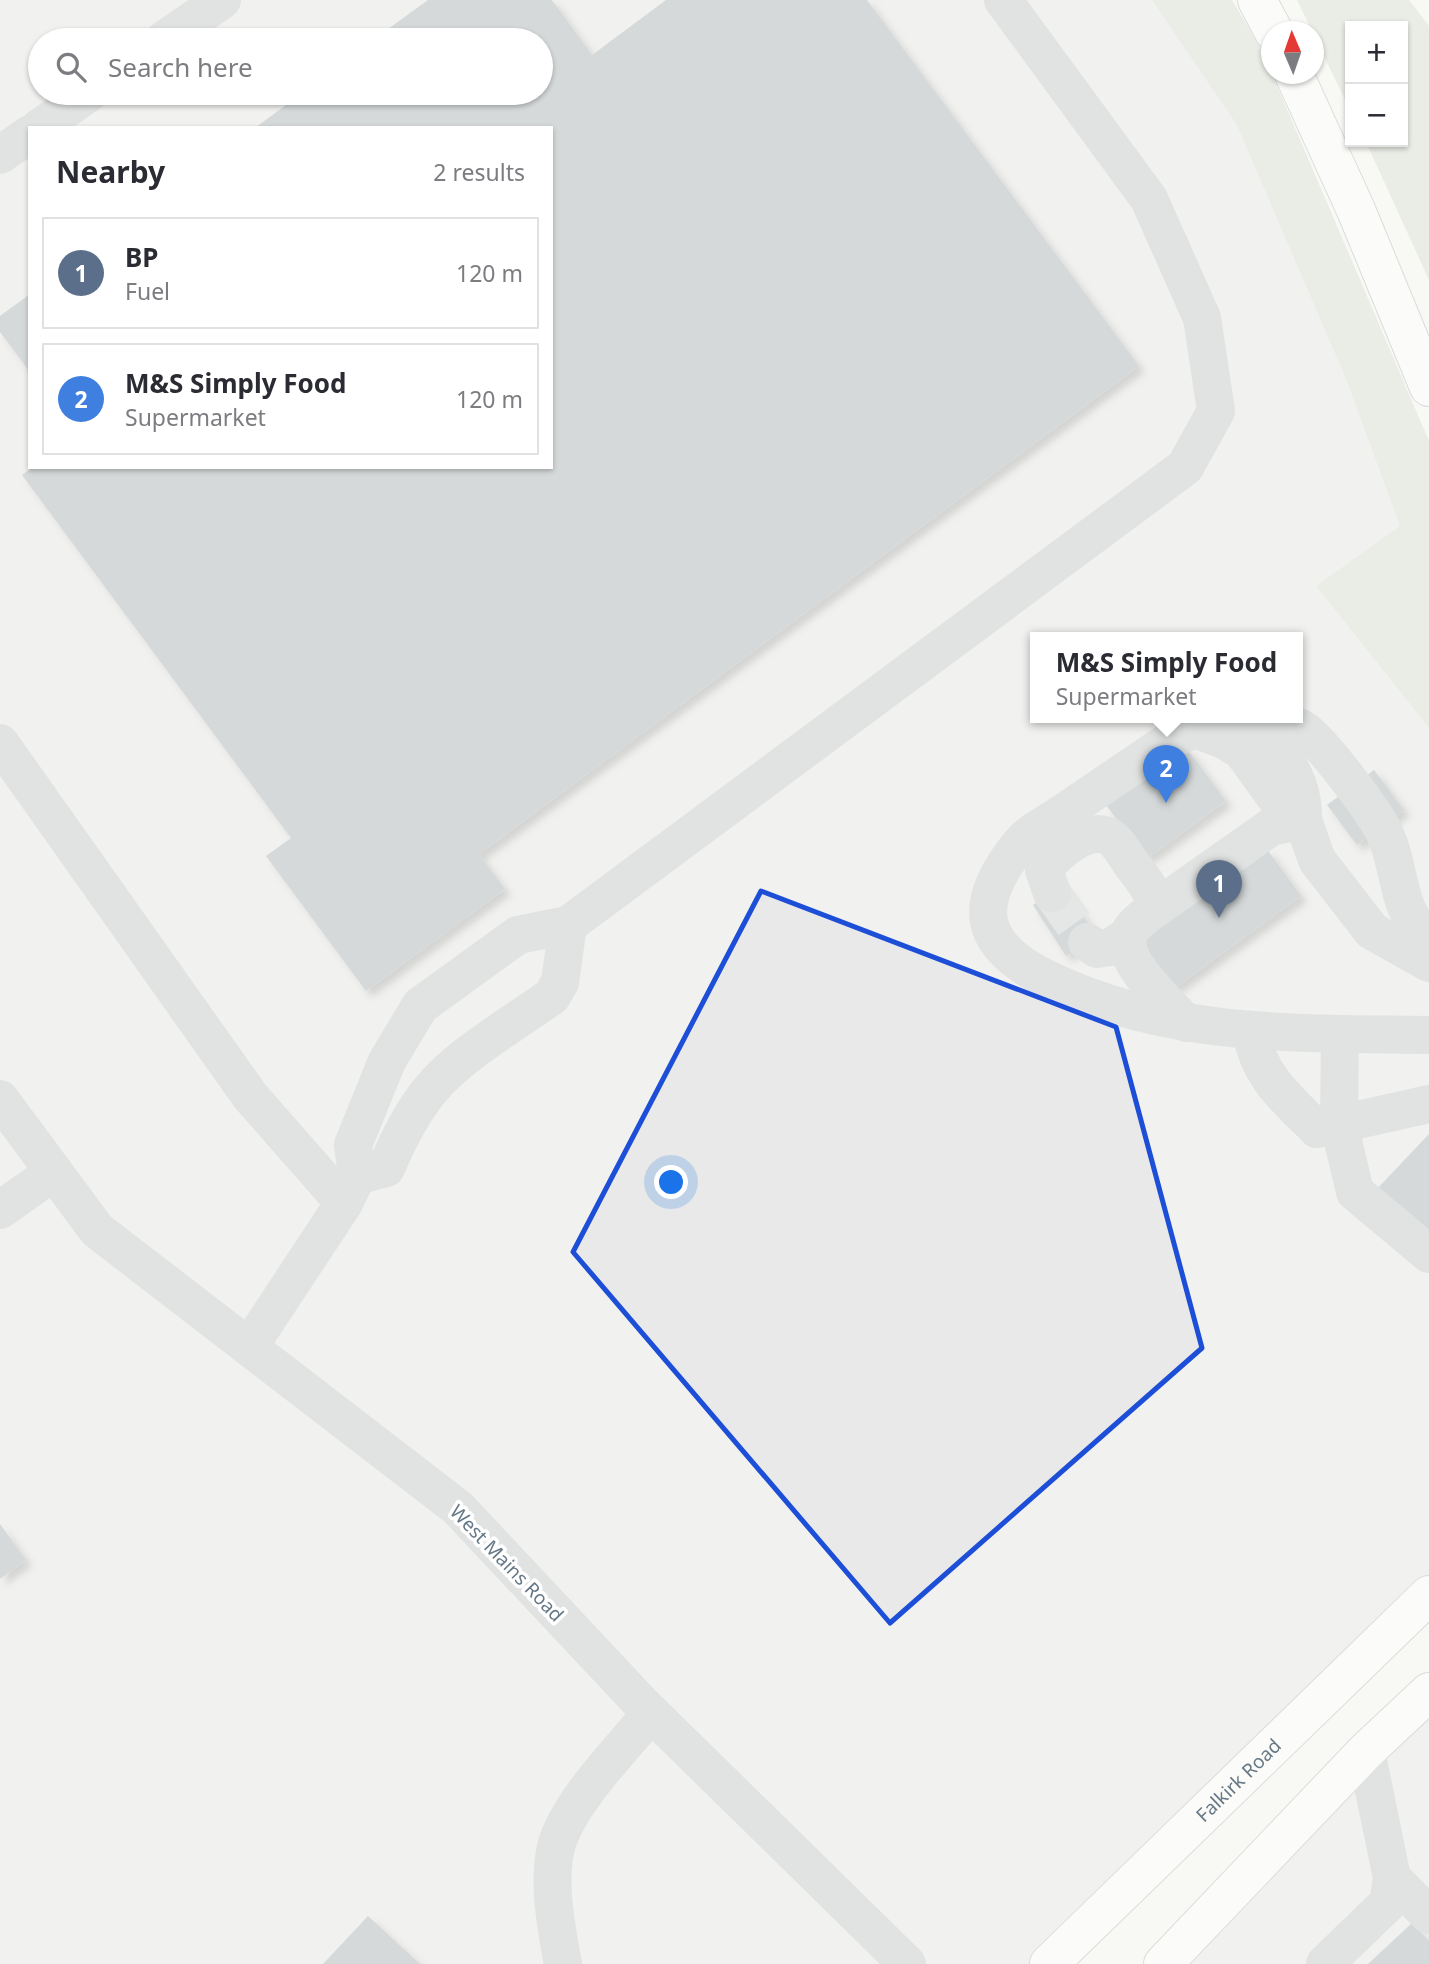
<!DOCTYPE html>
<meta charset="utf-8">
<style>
body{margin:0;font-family:"Noto Sans",sans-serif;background:#f2f2f3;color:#2b2b33}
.controls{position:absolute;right:21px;top:21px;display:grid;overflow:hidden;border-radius:0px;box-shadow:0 2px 5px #0004}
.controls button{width:63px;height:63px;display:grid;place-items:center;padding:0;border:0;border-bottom:2px solid #e1e1e2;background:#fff;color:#2b2b33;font:35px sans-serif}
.compass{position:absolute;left:1261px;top:21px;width:63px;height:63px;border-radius:50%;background:#fff;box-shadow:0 2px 5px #0004;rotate:358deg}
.you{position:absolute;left:672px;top:1183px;width:24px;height:24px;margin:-18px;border:5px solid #fff;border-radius:50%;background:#1a73e8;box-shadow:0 0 0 10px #1a73e833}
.badge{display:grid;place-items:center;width:46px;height:46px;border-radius:50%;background:#d93025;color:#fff;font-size:23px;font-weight:700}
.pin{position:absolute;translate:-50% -58px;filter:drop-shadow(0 2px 4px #0008)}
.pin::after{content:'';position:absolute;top:37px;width:24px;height:21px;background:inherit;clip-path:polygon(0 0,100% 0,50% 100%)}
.popup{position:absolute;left:1030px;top:632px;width:273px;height:91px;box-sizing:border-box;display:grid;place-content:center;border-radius:0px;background:#fff;filter:drop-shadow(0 2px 5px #0005);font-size:23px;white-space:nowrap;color:#7c7c81}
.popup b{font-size:26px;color:#2b2b33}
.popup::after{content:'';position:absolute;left:50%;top:100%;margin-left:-14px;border:14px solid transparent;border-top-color:#fff}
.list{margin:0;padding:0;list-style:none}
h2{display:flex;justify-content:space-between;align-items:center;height:91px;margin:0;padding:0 28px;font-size:30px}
h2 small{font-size:23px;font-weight:400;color:#7c7c81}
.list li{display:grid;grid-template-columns:46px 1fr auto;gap:21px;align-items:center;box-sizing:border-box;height:112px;margin:0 14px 14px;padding:0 14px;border:2px solid #e1e1e2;border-radius:0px}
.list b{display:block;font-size:26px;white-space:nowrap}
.list p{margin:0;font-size:23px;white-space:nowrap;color:#7c7c81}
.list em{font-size:23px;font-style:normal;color:#7c7c81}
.icon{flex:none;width:38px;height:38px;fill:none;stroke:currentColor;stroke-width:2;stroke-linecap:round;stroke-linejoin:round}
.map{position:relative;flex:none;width:1429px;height:1964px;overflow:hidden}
.search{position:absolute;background:#fff;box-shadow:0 2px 5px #0004;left:28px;top:28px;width:525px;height:77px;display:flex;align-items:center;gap:18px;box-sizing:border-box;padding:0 24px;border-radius:38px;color:#7c7c81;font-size:26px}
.panel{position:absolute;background:#fff;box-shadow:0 2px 5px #0004;left:28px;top:126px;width:525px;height:343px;border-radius:0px}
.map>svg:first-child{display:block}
.built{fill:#e8e9e8;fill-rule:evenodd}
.green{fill:#d9dfd5}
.building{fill:#acb4ba;filter:url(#shadow)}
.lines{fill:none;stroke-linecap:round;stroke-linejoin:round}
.minor-tunnel{stroke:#ccd2d3;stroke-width:38;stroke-dasharray:38 19;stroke-linecap:butt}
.major-casing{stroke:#b8bcc0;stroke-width:40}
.highway-casing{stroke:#b8bbbe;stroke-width:40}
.minor{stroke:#c5c9cc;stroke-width:38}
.major{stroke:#fff;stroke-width:38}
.highway{stroke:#fff;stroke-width:38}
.marked{fill:none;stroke:#1d4ed8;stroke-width:5;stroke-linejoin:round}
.labels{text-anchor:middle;stroke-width:7;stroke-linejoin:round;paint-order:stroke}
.street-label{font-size:19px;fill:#667886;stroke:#fff}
</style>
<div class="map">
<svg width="1429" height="1964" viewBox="0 0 1429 1964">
<defs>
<filter id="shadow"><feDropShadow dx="6" dy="6" stdDeviation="3.5" flood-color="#0004"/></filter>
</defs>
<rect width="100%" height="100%" fill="#f8f8f4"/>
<g class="built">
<path d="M0 0H1152L1237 124 1346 379 1400 526 1316 586 1429 728V1595L1049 1964H0ZM40 40H541V93H40ZM30 128H551V467H30ZM1035 637H1297V717H1035Z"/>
<polygon points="1429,1695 1429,1964 1163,1964"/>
</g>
<g class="green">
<polygon points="1152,0 1232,0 1262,51 1429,441 1429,728 1316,586 1400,526 1346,379 1237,125"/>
<polygon points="1297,0 1409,0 1429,26 1429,280 1366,142 1403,142 1403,26 1350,26 1350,110"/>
</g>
<g class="building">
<polygon points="428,0 552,0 592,55 666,0 867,0 1139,366 479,854 505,889 366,991 266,856 291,838 22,475 33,467 551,467 551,128 255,128 302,93 541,93 541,40 373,40"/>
<polygon points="30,294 30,372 0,332 0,316"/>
<polygon points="1186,747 1226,801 1146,859 1106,805"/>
<polygon points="1374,770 1404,810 1357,845 1327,805"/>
<polygon points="1267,849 1301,896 1172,990 1138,943"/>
<polygon points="1063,886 1097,936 1066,956 1033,905"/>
<polygon points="1429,1134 1429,1241 1375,1191"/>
<polygon points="0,1524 26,1560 0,1579"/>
<polygon points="368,1916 420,1964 323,1964"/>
<polygon points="1412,1923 1429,1941 1429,1964 1368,1964"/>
</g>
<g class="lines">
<polyline class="minor-tunnel" points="1052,893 1087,942"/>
<defs>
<g id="major">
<path id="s1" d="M1049 1964 1429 1595"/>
<polyline points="1163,1964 1366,1751 1429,1692"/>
</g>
<g id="highway">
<polyline points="1257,0 1274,32"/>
<polyline points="1294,74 1356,210 1429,387"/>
</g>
</defs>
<use href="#major" class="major-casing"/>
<use href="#highway" class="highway-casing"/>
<g class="minor">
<polyline points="164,40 222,0"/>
<polyline points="39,128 89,93"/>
<polyline points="0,155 30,134"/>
<path d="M1241 722C1259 720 1289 720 1304 730 1322 742 1378 816 1386 836 1402 873 1395 910 1429 938"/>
<polyline points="0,743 250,1096 344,1203 249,1347"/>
<path d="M1052 893 1044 870C1056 853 1090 822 1113 839 1120 845 1127 858 1133 866 1143 880 1154 891 1156 908"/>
<polyline points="568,925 1185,467 1216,411 1202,318 1149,199 1003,0"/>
<polyline points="1087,942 1097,949 1111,947 1129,935"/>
<path d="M1429 963 1372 931 1317 860 1303 820 1276 798 1242 751 1224 740 1194 729 1169 741C1134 765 1098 789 1063 813 1050 822 1031 831 1020 844 970 905 978 946 1049 980 1170 1038 1298 1033 1429 1035"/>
<path d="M1186 1023C1169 1004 1119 961 1129 934 1133 923 1147 915 1156 908L1271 827 1303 820C1304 775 1280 752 1250 721"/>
<path d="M1251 1032C1259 1077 1286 1098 1317 1129L1429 1104"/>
<polyline points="1340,1034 1339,1124 1355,1192 1429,1254"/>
<polyline points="0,1099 97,1230 458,1508 641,1703 907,1964"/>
<path d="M344 1203 357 1176 353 1145 387 1061 420 1006 518 935 568 925 560 982 552 996C516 1022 459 1055 432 1088 412 1111 398 1141 386 1168L357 1176"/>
<polyline points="0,1210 54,1172"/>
<polyline points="1392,1878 1429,1915"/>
<path d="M563 1964C556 1927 545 1870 560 1835 578 1792 622 1749 651 1713"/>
<polyline points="1325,1964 1388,1903 1392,1878 1366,1751"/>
</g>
<use href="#major" class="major"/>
<use href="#highway" class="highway"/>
</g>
<path d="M0 0H1429V1964H0ZM761 891 1116 1027 1202 1348 890 1623 573 1252Z" fill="#f8f8f4" fill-opacity=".55" fill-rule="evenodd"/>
<path class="marked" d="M761 891 1116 1027 1202 1348 890 1623 573 1252Z"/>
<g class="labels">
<g class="street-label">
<text transform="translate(507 1563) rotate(46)" y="7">West Mains Road</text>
<text dy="7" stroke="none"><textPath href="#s1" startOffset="264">Falkirk Road</textPath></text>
</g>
</g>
</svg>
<div class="controls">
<button>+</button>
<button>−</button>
</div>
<svg class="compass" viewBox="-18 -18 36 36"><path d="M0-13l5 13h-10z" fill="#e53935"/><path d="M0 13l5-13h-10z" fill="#7c7c81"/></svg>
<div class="you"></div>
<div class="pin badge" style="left:1219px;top:918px;background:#5c6f8a">1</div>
<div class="pin badge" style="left:1166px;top:803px;background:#3f7fe0">2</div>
<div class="popup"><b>M&amp;S Simply Food</b>Supermarket</div>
<div class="search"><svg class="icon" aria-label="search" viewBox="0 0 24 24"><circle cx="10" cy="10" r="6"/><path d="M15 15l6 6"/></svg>Search here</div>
<section class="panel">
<h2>Nearby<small>2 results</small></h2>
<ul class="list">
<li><span class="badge" style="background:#5c6f8a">1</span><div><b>BP</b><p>Fuel</p></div><em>120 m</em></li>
<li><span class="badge" style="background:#3f7fe0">2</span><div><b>M&amp;S Simply Food</b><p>Supermarket</p></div><em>120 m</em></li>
</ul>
</section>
</div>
